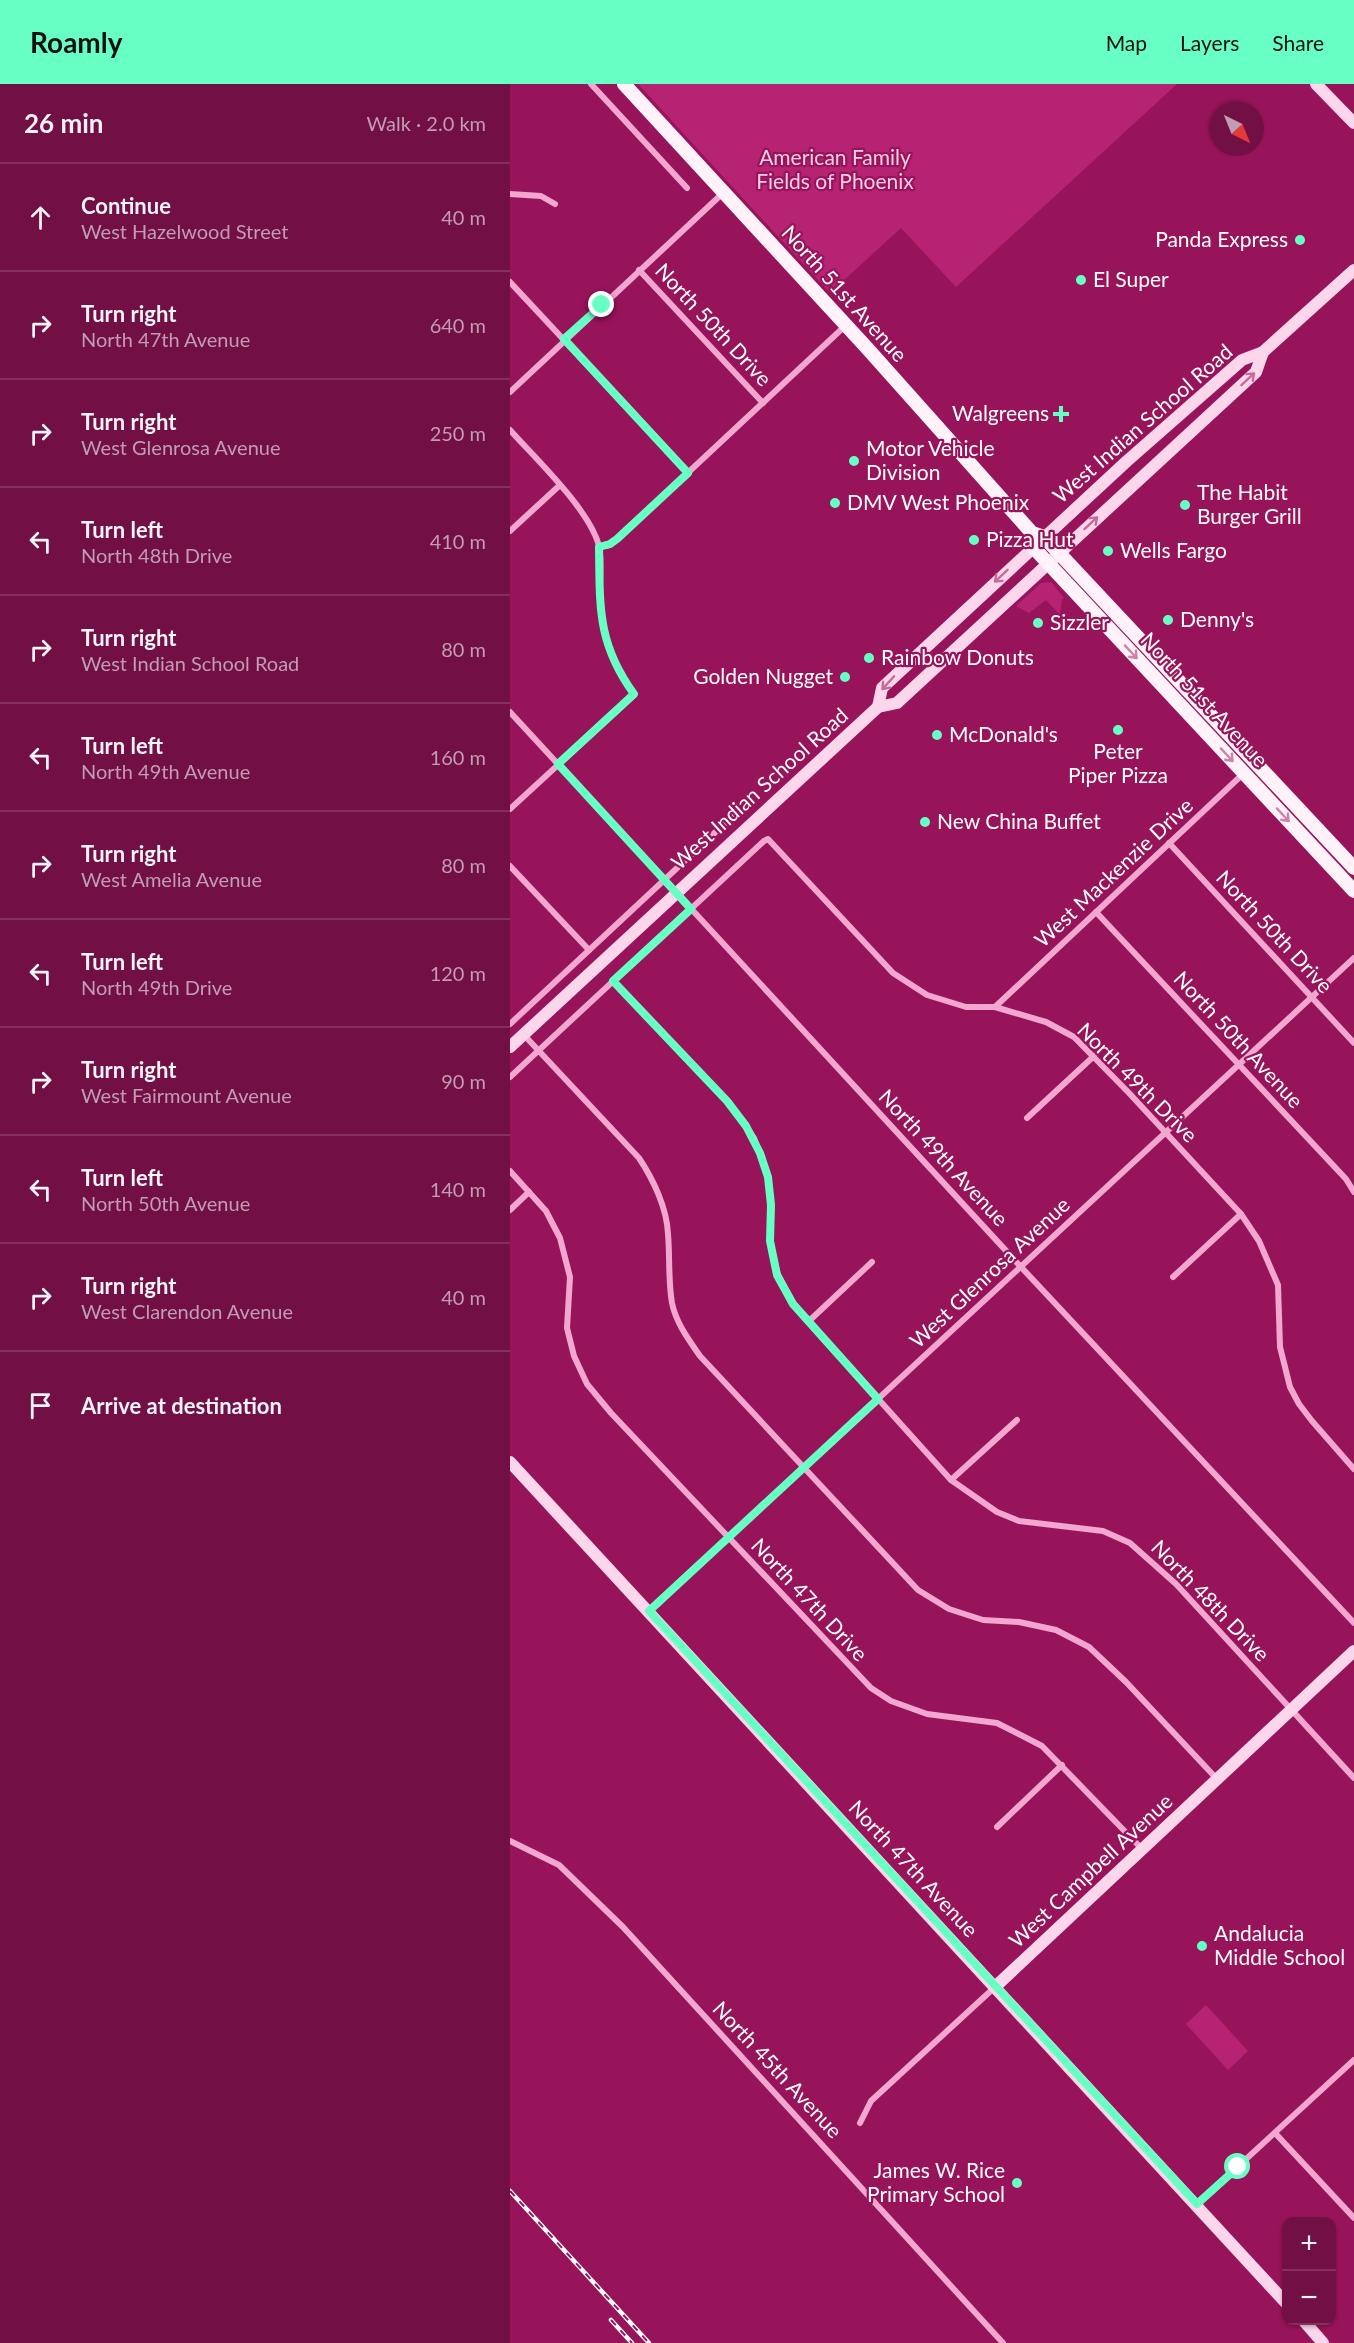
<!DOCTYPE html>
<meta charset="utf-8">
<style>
body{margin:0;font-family:Lato,sans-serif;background:#77184b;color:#f1f3f6}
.controls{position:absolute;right:18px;bottom:18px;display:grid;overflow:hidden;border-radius:12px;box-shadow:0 2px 4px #0004}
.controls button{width:54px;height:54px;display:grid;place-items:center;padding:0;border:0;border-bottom:2px solid #842f5d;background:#720f44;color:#f1f3f6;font:30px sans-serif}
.compass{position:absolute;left:700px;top:18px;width:54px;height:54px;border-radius:50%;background:#720f44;box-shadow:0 2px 4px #0004;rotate:137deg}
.stop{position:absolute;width:18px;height:18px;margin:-14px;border:4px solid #68ffc5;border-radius:50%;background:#fff}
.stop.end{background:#68ffc5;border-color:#fff;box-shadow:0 2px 6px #0008}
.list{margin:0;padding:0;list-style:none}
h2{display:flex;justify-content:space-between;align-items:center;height:78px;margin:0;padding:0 24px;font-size:26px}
h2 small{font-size:20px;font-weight:400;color:#c19cb2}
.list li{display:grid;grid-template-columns:39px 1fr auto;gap:18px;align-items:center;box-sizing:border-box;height:108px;padding:0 24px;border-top:2px solid #842f5d}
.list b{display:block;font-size:22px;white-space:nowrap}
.list p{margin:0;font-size:20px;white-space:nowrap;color:#c19cb2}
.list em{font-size:20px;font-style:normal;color:#c19cb2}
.icon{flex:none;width:33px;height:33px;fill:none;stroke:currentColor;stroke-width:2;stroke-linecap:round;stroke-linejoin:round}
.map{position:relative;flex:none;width:844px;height:2259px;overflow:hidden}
header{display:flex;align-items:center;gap:36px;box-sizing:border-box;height:84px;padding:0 30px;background:#68ffc5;color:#111}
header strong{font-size:28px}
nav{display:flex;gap:33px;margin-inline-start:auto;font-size:21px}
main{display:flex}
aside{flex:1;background:#720f44}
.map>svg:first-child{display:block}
.green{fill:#b52372}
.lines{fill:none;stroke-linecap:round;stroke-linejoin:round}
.street{stroke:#f2a7d0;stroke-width:6}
.secondary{stroke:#fcd6ea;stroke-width:12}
.primary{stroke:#fff2f8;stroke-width:14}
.rail-casing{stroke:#fff;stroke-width:4.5}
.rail{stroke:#98145a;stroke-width:2;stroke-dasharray:7;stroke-linecap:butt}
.oneway{stroke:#c56b9b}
.oneway2{stroke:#cc83a9}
.route{stroke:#68ffc5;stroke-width:8}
.poi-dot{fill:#68ffc5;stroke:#98145a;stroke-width:2}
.labels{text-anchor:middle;stroke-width:4.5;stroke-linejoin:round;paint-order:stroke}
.park-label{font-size:21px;fill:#fdcee8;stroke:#98145a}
.poi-label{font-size:21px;fill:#fff;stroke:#98145a;text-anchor:start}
.street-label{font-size:21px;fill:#fff;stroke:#98145a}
</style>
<header>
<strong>Roamly</strong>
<nav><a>Map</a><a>Layers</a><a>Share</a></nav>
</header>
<main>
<aside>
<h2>26 min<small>Walk · 2.0 km</small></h2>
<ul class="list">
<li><svg class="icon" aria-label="ahead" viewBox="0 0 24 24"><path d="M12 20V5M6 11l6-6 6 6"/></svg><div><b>Continue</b><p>West Hazelwood Street</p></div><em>40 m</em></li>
<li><svg class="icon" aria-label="right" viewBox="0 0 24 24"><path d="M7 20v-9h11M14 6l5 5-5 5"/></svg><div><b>Turn right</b><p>North 47th Avenue</p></div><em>640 m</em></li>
<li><svg class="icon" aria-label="right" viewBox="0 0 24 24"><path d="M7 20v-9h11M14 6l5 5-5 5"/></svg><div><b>Turn right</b><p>West Glenrosa Avenue</p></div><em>250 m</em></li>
<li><svg class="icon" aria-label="left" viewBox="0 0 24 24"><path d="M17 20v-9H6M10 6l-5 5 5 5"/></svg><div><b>Turn left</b><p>North 48th Drive</p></div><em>410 m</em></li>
<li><svg class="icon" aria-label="right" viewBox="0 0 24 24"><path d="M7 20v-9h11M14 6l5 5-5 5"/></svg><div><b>Turn right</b><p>West Indian School Road</p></div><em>80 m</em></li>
<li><svg class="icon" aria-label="left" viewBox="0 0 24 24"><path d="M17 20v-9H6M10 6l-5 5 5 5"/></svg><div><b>Turn left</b><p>North 49th Avenue</p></div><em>160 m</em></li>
<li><svg class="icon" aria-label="right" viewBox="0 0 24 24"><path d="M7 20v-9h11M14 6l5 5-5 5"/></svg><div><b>Turn right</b><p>West Amelia Avenue</p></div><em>80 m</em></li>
<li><svg class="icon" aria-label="left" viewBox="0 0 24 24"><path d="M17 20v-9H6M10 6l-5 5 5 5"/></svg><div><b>Turn left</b><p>North 49th Drive</p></div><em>120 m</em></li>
<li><svg class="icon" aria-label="right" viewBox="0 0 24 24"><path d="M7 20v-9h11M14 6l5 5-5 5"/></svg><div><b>Turn right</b><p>West Fairmount Avenue</p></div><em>90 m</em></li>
<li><svg class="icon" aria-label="left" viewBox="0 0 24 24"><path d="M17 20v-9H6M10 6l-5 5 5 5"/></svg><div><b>Turn left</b><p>North 50th Avenue</p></div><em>140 m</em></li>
<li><svg class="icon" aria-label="right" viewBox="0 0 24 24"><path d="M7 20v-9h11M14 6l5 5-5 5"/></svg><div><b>Turn right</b><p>West Clarendon Avenue</p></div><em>40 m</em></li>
<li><svg class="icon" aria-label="arrive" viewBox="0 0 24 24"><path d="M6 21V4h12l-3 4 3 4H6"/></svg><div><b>Arrive at destination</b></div></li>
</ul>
</aside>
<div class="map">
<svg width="844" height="2259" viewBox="0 0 844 2259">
<rect width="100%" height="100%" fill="#98145a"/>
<g class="green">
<polygon points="128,0 667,0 446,203 391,144 320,209"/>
<polygon points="541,498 554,514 552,515 550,531 536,516 519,529 506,522 531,499"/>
<polygon points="696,1921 738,1967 718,1986 676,1940"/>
</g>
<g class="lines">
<g class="street">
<polyline points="81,0 177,104"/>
<polyline points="0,110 31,112 45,120"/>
<polyline points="129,186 253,319"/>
<polyline points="0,198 178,389"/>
<polyline points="0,308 213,109"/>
<path d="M0 346C25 374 80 426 89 462 92 475 90 491 90 504 91 546 99 575 124 611L0 725"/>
<polyline points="0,447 50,401"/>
<polyline points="89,463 100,461 107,455 335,242"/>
<polyline points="0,628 511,1183 844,1539"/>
<polyline points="659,759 844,959"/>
<polyline points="0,782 79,866"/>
<polyline points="586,828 836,1095 844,1108"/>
<polyline points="103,897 217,1017 244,1054 258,1093 261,1121 260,1157 264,1175 268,1191 283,1220 441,1396 487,1428 509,1437 593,1447 620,1459 666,1500 844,1694"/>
<polyline points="485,923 734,689"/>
<polyline points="0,940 227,728"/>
<path d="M14 951 129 1074C143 1095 157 1124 158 1150 160 1173 158 1196 162 1219 166 1239 179 1256 190 1272L408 1506 439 1525 473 1536 509 1538 546 1546 579 1563 616 1598 707 1695"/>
<polyline points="0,993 254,757 258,755 383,889 417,911 456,923 485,923 536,938 564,953 619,1009 731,1130 749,1157 768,1201 770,1263 780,1303 789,1320 802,1337 844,1385"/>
<polyline points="517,1034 584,972"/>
<polyline points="0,1087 36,1127 50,1154 60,1193 57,1244 64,1272 77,1300 101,1329 361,1604 381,1617 417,1630 487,1639 532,1662 633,1766"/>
<polyline points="0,1126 19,1108"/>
<polyline points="663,1193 731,1130"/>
<polyline points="298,1238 362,1178"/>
<polyline points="441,1396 507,1336"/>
<polyline points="139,1527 844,874"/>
<polyline points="487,1743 552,1681"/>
<polyline points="0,1757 49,1781 113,1843 493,2259"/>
<polyline points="350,2039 361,2017 485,1903"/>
<polyline points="765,2049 844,2134"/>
<polyline points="687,2120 844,1976"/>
</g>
<g class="secondary">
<polyline points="806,0 844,39"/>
<polyline points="368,623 372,604 617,377 732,276 753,268 844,186"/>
<polyline points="0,963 368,623 387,619 746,288 753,268"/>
<polyline points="0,1378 776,2219"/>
<polyline points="485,1903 844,1567"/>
<polyline points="793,2236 813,2259"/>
</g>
<g class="primary">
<polyline points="114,0 357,264 522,449 534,453 844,784"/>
<polyline points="522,449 523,463 844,807"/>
</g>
<defs>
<g id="rail">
<polyline points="0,2107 139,2259"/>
<polyline points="101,2236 122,2259"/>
</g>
</defs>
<use href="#rail" class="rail-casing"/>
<use href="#rail" class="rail"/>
</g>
<defs><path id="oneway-shaft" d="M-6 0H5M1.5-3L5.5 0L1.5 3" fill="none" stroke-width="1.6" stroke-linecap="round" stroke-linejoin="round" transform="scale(1.5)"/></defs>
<g class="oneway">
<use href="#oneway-shaft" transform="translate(738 295) rotate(-43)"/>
<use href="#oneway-shaft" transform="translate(581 439) rotate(-43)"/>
<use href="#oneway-shaft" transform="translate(491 492) rotate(137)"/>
<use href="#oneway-shaft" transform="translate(378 599) rotate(132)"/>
</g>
<g class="oneway2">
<use href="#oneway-shaft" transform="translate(621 568) rotate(47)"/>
<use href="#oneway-shaft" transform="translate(717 671) rotate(47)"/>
<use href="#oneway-shaft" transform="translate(773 731) rotate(47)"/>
</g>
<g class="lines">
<path class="route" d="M92 221 54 255 178 389 107 455 100 460 89 463C90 523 87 559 124 610L48 680 181 825 103 897 217 1017 236 1042 250 1069 258 1093 261 1121 260 1157 267 1191 283 1220 368 1315 139 1527 687 2120 728 2083"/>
</g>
<g class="poi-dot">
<circle cx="790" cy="156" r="6"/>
<circle cx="571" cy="196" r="6"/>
<path d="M548 321h6v6h6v6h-6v6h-6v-6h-6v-6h6z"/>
<circle cx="344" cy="377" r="6"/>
<circle cx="325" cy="419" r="6"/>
<circle cx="675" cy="421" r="6"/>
<circle cx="464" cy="456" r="6"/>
<circle cx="598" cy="467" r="6"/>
<circle cx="658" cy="536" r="6"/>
<circle cx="528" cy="539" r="6"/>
<circle cx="359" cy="574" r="6"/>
<circle cx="335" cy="593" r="6"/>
<circle cx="608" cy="646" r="6"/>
<circle cx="427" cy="651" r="6"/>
<circle cx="415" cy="738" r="6"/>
<circle cx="692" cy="1862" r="6"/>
<circle cx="507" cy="2099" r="6"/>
</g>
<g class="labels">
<g class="park-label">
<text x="325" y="81">American Family<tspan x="325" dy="24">Fields of Phoenix</tspan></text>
</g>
<g class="poi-label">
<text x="778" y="163" text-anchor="end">Panda Express</text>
<text x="583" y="203">El Super</text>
<text x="539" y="337" text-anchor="end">Walgreens</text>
<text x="356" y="372">Motor Vehicle<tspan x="356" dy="24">Division</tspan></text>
<text x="687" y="416">The Habit<tspan x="687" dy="24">Burger Grill</tspan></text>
<text x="337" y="426">DMV West Phoenix</text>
<text x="476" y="463">Pizza Hut</text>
<text x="610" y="474">Wells Fargo</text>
<text x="670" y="543">Denny's</text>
<text x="540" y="546">Sizzler</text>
<text x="371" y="581">Rainbow Donuts</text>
<text x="323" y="600" text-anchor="end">Golden Nugget</text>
<text x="439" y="658">McDonald's</text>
<text x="608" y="675" text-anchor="middle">Peter<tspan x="608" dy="24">Piper Pizza</tspan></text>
<text x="427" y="745">New China Buffet</text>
<text x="704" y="1857">Andalucia<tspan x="704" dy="24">Middle School</tspan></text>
<text x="495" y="2094" text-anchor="end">James W. Rice<tspan x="495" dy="24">Primary School</tspan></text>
</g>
<g class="street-label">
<text transform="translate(334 210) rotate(48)" y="7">North 51st Avenue</text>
<text transform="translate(203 241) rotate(47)" y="7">North 50th Drive</text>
<text transform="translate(633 340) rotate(-41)" y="7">West Indian School Road</text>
<text transform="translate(694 616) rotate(47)" y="7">North 51st Avenue</text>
<text transform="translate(250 705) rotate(-42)" y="7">West Indian School Road</text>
<text transform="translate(604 789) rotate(-43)" y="7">West Mackenzie Drive</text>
<text transform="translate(764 848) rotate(47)" y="7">North 50th Drive</text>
<text transform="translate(728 956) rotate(47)" y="7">North 50th Avenue</text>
<text transform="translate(627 999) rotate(45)" y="7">North 49th Drive</text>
<text transform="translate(433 1074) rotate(47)" y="7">North 49th Avenue</text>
<text transform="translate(480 1189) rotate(-43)" y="7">West Glenrosa Avenue</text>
<text transform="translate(299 1516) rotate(47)" y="7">North 47th Drive</text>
<text transform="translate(700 1517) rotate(46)" y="7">North 48th Drive</text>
<text transform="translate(403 1785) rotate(47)" y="7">North 47th Avenue</text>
<text transform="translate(581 1787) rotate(-43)" y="7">West Campbell Avenue</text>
<text transform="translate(267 1986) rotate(47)" y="7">North 45th Avenue</text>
</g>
</g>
</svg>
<div class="controls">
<button>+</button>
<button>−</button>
</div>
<svg class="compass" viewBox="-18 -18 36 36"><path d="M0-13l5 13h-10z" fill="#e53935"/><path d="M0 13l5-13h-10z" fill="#c19cb2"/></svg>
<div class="stop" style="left:728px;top:2083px"></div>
<div class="stop end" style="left:92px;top:221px"></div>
</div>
</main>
